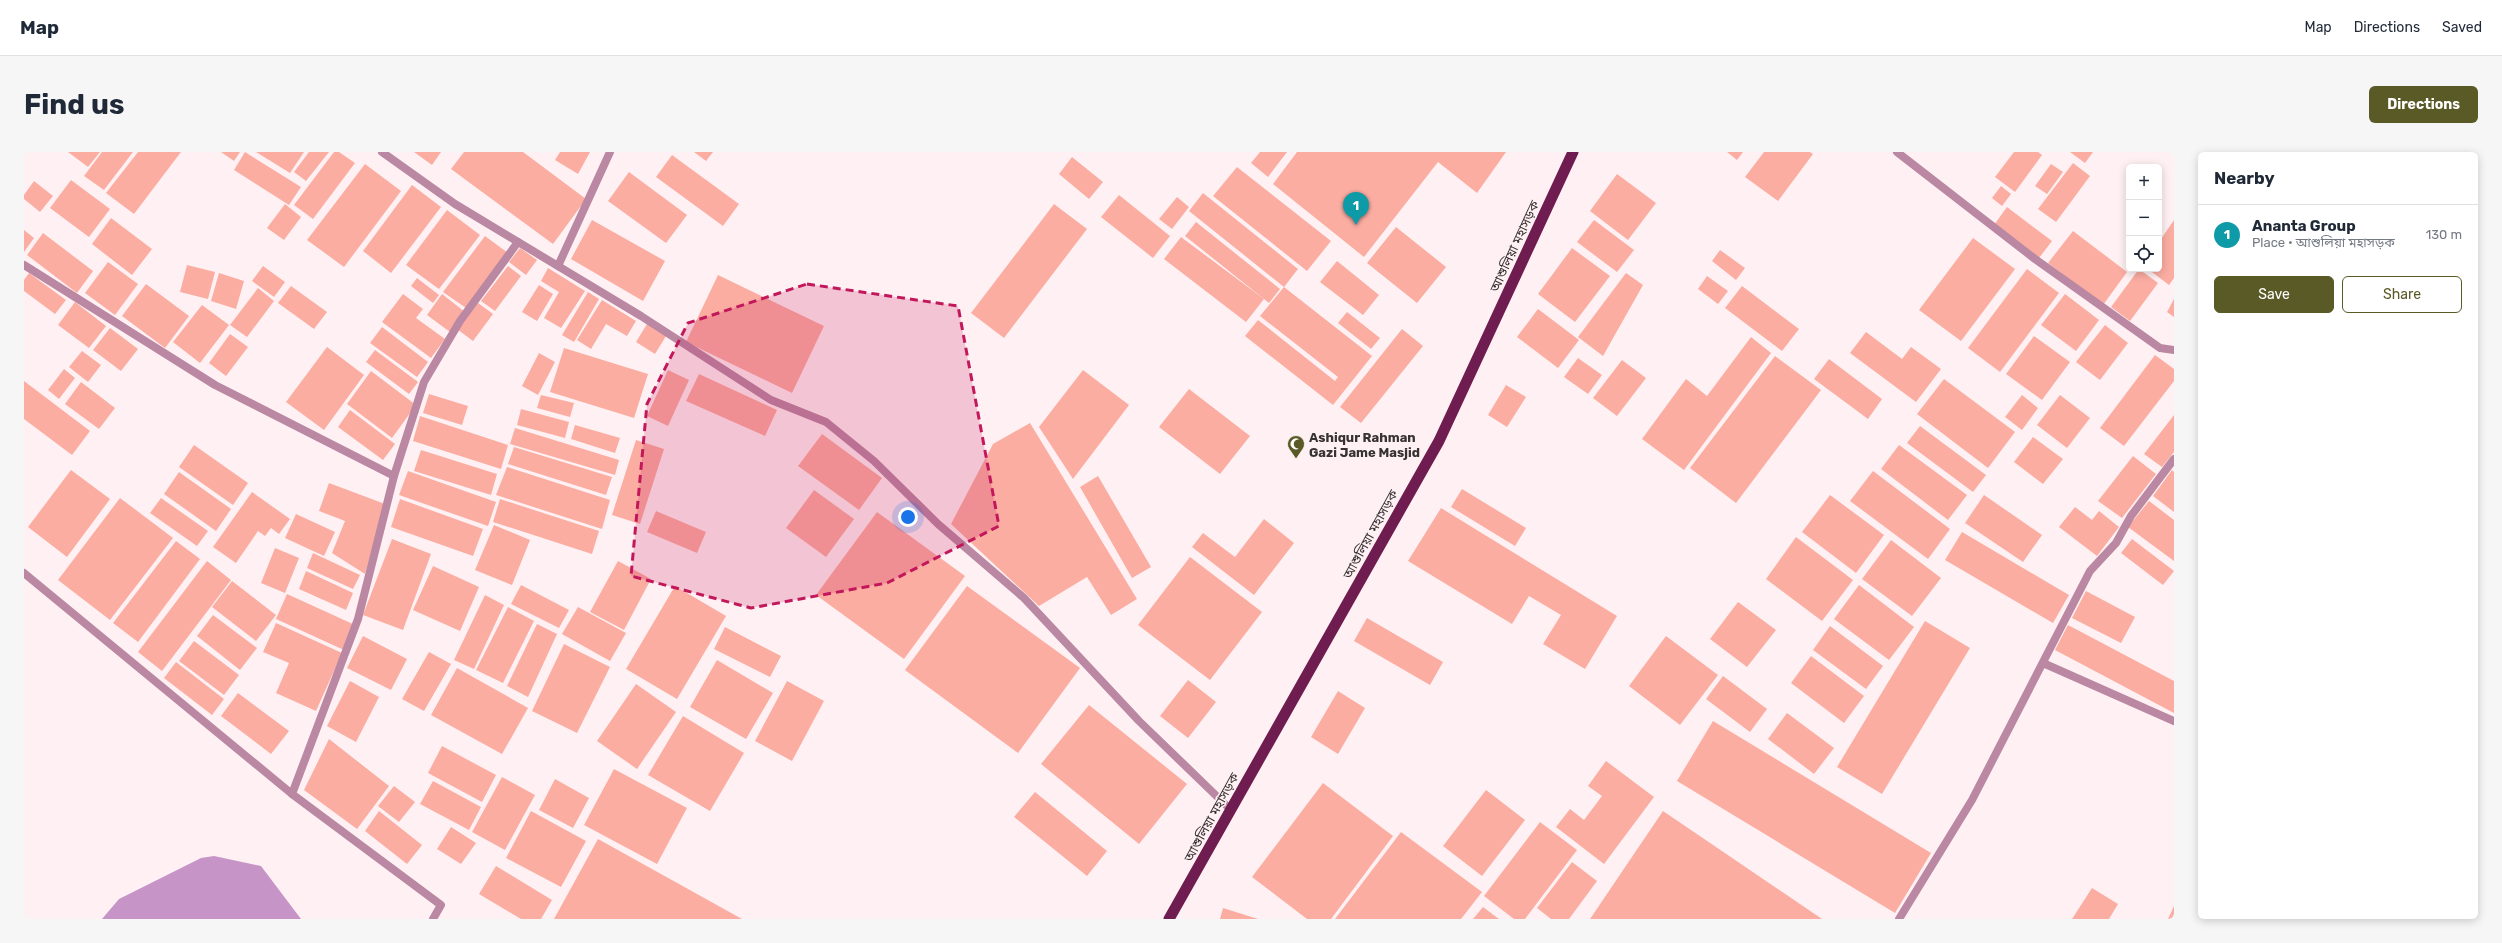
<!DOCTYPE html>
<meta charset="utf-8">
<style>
body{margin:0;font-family:Rubik,"Noto Sans Bengali",sans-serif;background:#f6f6f7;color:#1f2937}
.controls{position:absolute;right:12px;top:12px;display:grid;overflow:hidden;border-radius:6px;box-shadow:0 2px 10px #0003}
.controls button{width:36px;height:36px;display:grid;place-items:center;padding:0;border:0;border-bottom:1px solid #e0e1e3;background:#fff;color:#1f2937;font:20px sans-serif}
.you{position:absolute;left:884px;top:365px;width:14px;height:14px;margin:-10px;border:3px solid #fff;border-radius:50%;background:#1a73e8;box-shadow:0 0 0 6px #1a73e833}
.badge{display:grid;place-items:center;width:26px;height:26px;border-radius:50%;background:#5a5a27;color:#fff;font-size:13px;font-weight:700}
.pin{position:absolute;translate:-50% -33px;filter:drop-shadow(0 1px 2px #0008)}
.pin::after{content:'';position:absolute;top:21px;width:14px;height:12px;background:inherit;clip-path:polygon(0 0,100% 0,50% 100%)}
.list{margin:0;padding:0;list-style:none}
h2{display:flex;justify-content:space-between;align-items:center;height:52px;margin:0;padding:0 16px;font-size:17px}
h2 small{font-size:13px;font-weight:400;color:#747a83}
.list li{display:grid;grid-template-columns:26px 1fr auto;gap:12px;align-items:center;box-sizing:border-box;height:60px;padding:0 16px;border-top:1px solid #e0e1e3}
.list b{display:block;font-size:15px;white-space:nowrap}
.list p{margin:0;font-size:13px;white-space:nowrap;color:#747a83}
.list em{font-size:13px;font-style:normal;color:#747a83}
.actions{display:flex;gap:8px;padding:12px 16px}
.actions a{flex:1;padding:9px 0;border:1px solid #5a5a27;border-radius:6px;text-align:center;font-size:14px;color:#5a5a27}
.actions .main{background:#5a5a27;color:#fff}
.icon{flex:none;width:22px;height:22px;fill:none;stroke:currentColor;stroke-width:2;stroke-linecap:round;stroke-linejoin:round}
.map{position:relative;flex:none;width:2150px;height:767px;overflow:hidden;border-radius:6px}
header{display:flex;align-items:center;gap:24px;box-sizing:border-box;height:56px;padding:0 20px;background:#fff;border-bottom:1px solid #e0e1e3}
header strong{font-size:19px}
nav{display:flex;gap:22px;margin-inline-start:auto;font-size:14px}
.intro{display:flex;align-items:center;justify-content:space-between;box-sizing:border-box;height:96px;padding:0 24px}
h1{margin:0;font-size:28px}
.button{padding:10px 18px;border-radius:6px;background:#5a5a27;color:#fff;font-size:14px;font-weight:700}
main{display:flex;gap:24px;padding:0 24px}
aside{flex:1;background:#fff;border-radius:6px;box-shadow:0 2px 10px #0003}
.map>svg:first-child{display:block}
.water{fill:#c794c8}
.building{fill:#fbada2}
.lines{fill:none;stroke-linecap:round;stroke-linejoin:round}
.minor{stroke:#ba88a2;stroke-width:8}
.trunk{stroke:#6f1d50;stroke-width:11}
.marked{fill:#c2185b;fill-opacity:0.2;stroke:#c2185b;stroke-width:3;stroke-dasharray:8 5;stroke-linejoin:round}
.labels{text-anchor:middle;stroke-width:3;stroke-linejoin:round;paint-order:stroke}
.street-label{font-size:13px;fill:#373233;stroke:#fff1f3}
.poi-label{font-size:13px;font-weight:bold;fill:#373233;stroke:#fff1f3;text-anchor:start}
</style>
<header>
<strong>Map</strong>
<nav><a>Map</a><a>Directions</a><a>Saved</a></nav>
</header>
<div class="intro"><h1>Find us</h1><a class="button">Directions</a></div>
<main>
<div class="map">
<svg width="2150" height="767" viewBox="0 0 2150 767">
<rect width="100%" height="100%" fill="#fff1f3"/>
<polygon class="water" points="190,704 237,714 277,767 78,767 95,747 177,706"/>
<g class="building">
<polygon points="44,0 76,0 64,15"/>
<polygon points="78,0 109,0 80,38 60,24"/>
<polygon points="114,0 157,0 110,62 82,41"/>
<polygon points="197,0 216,0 210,9"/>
<polygon points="221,0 277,35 265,53 210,18"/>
<polygon points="232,0 280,0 266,21"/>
<polygon points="285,0 305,0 282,29 270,20"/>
<polygon points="310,0 315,0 331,11 289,67 270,53"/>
<polygon points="390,0 417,0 408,13"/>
<polygon points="440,0 499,0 562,47 529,92 427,17"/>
<polygon points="536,0 566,0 554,22 531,8"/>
<polygon points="670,0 689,0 682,9"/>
<polygon points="1236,0 1263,0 1244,25 1227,11"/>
<polygon points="1273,0 1482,0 1453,41 1414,10 1340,105 1249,32"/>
<polygon points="1703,0 1719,0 1713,8"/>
<polygon points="1740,0 1786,0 1789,2 1754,49 1721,25"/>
<polygon points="1990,0 2014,0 2018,3 1991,40 1971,25"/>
<polygon points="2046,0 2069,0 2061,11"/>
<polygon points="648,3 715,52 699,74 632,25"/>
<polygon points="1048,5 1079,30 1065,47 1035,22"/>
<polygon points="2049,11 2066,24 2032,70 2014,57"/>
<polygon points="341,12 377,39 320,115 283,88"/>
<polygon points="2027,12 2039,20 2023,42 2011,34"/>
<polygon points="1213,15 1307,89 1283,119 1189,44"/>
<polygon points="605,20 663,63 642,91 584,49"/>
<polygon points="1593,22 1632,51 1604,88 1566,59"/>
<polygon points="47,28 86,57 65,85 26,56"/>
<polygon points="10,29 29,44 16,60 0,47 0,43"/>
<polygon points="388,33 417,55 367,121 339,99"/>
<polygon points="1977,34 1987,42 1978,54 1968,46"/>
<polygon points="1179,41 1274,117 1260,135 1348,204 1309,253 1221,184 1234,168 1311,229 1314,225 1236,164 1260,135 1165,59"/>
<polygon points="1095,43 1146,84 1129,106 1077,65"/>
<polygon points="1153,45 1165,55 1148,77 1135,67"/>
<polygon points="261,52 277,65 260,88 243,76"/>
<polygon points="1030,52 1063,77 980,186 947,161"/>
<polygon points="1983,55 2028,89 2015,106 1970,73"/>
<polygon points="423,58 456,83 415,137 382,113"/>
<polygon points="87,66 128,97 108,123 68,92"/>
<polygon points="568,68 641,109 619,149 547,107"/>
<polygon points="1570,68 1610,98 1593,120 1553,90"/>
<polygon points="2150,68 2150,126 2145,133 2124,117 2135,117 2135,90"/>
<polygon points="1172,70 1256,137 1245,151 1161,84"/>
<polygon points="1372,75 1422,115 1393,151 1343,111"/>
<polygon points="0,78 10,86 0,100"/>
<polygon points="2049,79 2103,120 2079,153 2024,111"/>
<polygon points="19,81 69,119 53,141 3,103"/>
<polygon points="461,84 484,101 442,156 419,140"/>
<polygon points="1157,85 1240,147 1222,170 1140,107"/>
<polygon points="1949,86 1991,117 1937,189 1895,158"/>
<polygon points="496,96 513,108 502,123 485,110"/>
<polygon points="1548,96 1586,124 1551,170 1514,142"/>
<polygon points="1696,98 1721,116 1712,128 1688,109"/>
<polygon points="1313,109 1355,143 1339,163 1296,130"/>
<polygon points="84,110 114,132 91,163 61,141"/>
<polygon points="163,113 191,120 184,147 156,140"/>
<polygon points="239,114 261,130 250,145 228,129"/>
<polygon points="484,114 497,124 471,159 457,149"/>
<polygon points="524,116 561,139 537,176 520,166 535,140 517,129"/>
<polygon points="2003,117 2035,141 1976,220 1944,196"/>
<polygon points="2115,117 2134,131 2106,169 2087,155"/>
<polygon points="5,121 42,148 31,162 0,139 0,128"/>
<polygon points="195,121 220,129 212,157 187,149"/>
<polygon points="1602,121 1619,133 1579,204 1554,185"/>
<polygon points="694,123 800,174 768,241 662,190"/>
<polygon points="1683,124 1704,139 1694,152 1674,137"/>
<polygon points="393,126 415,143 409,151 387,134"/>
<polygon points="122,132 165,164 141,196 98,164"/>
<polygon points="515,133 529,142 513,169 498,160"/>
<polygon points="267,134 303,160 290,177 254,151"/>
<polygon points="1718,134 1775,177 1758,199 1701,156"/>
<polygon points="234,136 250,149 223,185 206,173"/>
<polygon points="564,140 575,147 550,190 538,183"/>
<polygon points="379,142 399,157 392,166 421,187 407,206 358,170"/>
<polygon points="418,142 441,160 426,180 403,163"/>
<polygon points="2041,142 2075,168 2052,199 2017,173"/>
<polygon points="2150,147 2150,165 2143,160"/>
<polygon points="578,148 612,169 603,184 582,172 567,197 553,188"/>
<polygon points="51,150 82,174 65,196 34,173"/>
<polygon points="454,151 469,162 449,189 433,177"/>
<polygon points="178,153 205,173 176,211 149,190"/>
<polygon points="1514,157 1555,188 1534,216 1493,185"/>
<polygon points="1323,160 1356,186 1347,197 1314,171"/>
<polygon points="623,172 642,184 631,202 612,190"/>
<polygon points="2081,173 2104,191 2076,228 2052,210"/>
<polygon points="358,175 404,210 393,225 346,191"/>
<polygon points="86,176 114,197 97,219 69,198"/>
<polygon points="1378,177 1399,194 1337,271 1316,255"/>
<polygon points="1842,180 1878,207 1887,195 1917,217 1892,250 1826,201"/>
<polygon points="206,182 224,195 202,224 185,211"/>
<polygon points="2010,184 2046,210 2018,248 1982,222"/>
<polygon points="1727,185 1747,201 1660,318 1618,287 1662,227 1683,244"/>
<polygon points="303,195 340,223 300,278 262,250"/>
<polygon points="540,196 624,222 610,266 526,240"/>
<polygon points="351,198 394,230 385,242 342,210"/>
<polygon points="58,199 77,213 64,230 45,215"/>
<polygon points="515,201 531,210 514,243 498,234"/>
<polygon points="2131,203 2150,217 2150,229 2100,294 2076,276"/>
<polygon points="1751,204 1797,238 1712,351 1666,316"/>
<polygon points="1554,206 1578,223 1564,242 1540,225"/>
<polygon points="1805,207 1858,247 1844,267 1790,227"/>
<polygon points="1598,208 1622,226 1593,264 1569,246"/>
<polygon points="40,217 51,226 35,247 24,238"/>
<polygon points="644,218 665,228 644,274 623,264"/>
<polygon points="1059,218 1105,253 1049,327 1015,275"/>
<polygon points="347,219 392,253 368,286 323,252"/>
<polygon points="675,222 753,258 741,284 662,249"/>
<polygon points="1920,227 1991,280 1964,316 1893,262"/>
<polygon points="0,229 66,279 48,303 0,267"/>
<polygon points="57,230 91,256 75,277 41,252"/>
<polygon points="1482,233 1502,245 1483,275 1464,263"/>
<polygon points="1165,237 1226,284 1196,322 1135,275"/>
<polygon points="405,242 444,254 438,273 399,261"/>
<polygon points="517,243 550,251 546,265 513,256"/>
<polygon points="1998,243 2014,256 1998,278 1981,265"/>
<polygon points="2036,243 2066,266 2043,296 2013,273"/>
<polygon points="497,257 545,270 541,286 493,273"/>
<polygon points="326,258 371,292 359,308 314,275"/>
<polygon points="2150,263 2150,300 2138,315 2120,302"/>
<polygon points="396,264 484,293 477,317 389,289"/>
<polygon points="1006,271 1113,447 1087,463 1063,425 1015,454 927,372 969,292"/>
<polygon points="551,273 596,286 591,301 547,287"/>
<polygon points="1896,274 1962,323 1949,340 1883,291"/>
<polygon points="491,276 595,308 591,323 486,292"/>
<polygon points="798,282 858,326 835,358 774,314"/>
<polygon points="2009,285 2039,307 2019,332 1990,310"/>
<polygon points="612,288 640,297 616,372 588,363"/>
<polygon points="170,293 224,331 209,353 155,315"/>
<polygon points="1875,293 1943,343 1924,368 1857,317"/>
<polygon points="490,295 588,325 582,343 484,312"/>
<polygon points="397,298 473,322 467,343 390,319"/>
<polygon points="2109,304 2132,322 2098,366 2074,349"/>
<polygon points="483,315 586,348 578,377 472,343"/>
<polygon points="47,318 86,347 43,405 4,375"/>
<polygon points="2148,318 2150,320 2150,360 2129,344"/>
<polygon points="384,319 472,350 464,374 375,343"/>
<polygon points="1849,319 1926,377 1904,407 1826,349"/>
<polygon points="155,320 207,357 192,379 140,342"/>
<polygon points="1074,324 1127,415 1108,426 1056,335"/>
<polygon points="305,331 361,352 341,422 308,401 321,369 295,359"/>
<polygon points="1438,337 1502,376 1491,394 1427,355"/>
<polygon points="790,338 830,367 802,405 762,376"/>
<polygon points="228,340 266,367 255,382 247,376 241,384 234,379 212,411 189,395"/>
<polygon points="1806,343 1860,383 1832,421 1778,380"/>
<polygon points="1960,343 2018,383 1999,410 1941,371"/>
<polygon points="96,346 149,386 86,468 34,428"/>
<polygon points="137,346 184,379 173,394 126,361"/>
<polygon points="376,347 459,377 449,404 367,375"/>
<polygon points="476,347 575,379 568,402 469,370"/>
<polygon points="2125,349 2150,368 2150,409 2104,375"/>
<polygon points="2051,355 2068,368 2075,359 2095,375 2073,404 2035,375"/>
<polygon points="1417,356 1593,464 1561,517 1519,492 1537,463 1505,444 1488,472 1384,409"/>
<polygon points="632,359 682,380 673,401 623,380"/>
<polygon points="853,360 941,424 880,507 792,443"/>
<polygon points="272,362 311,380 300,404 261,386"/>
<polygon points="1240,367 1270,391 1230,443 1168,395 1179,381 1211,405"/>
<polygon points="470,373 506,388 488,433 451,418"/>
<polygon points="1938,380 2045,443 2029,471 1921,408"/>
<polygon points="1772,385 1829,428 1798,469 1742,427"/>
<polygon points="368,387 407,402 379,478 339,463"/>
<polygon points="2108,387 2150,419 2139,433 2097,401"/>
<polygon points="1867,388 1917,426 1888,464 1838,427"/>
<polygon points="152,389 176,407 114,490 89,471"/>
<polygon points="251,396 275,406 261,441 237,431"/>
<polygon points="289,401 336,423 329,437 283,416"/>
<polygon points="1166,405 1238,460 1186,528 1114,473"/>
<polygon points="183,409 207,428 138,519 114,500"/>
<polygon points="594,409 627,427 600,478 566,460"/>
<polygon points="409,414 455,435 436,479 389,458"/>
<polygon points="282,419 329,441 322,458 275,437"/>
<polygon points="208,429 252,463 232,489 188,455"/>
<polygon points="497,433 545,458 535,476 487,452"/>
<polygon points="1835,433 1890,475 1865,508 1810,467"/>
<polygon points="651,434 702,464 653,547 602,517"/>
<polygon points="943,434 1056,516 994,601 881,518"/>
<polygon points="2062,439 2111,465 2097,491 2048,466"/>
<polygon points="263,442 331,473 320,498 252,467"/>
<polygon points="461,443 480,453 450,517 430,508"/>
<polygon points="1714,450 1752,478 1723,515 1686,487"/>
<polygon points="484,455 510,469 479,531 452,518"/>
<polygon points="554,455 602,481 586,509 538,482"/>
<polygon points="189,463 233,496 216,518 173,484"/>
<polygon points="1343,466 1419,510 1406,533 1330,489"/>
<polygon points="1901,469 1946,496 1858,642 1813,615"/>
<polygon points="252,471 318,501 292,559 252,541 265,511 239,500"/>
<polygon points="513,472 533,482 504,545 483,534"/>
<polygon points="2044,473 2150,529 2150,561 2031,498"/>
<polygon points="1806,474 1859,514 1842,537 1789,498"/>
<polygon points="701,475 757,504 746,525 690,497"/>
<polygon points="339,484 383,507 367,538 323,516"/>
<polygon points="1642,484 1694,523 1656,573 1605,534"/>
<polygon points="170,489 215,523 200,543 155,509"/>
<polygon points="540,492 586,515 553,581 508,559"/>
<polygon points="405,500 427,512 400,559 378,547"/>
<polygon points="1787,504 1840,544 1820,571 1767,531"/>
<polygon points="693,508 749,541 722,587 666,555"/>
<polygon points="152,510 200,547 188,563 140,526"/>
<polygon points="433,516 504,556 478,602 407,563"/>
<polygon points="1699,524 1743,557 1726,580 1682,547"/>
<polygon points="1164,528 1192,550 1164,586 1136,564"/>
<polygon points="326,529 355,545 332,590 303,574"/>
<polygon points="763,529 800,549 768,609 731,589"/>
<polygon points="612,532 652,560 613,617 573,589"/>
<polygon points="1314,539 1341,556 1314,602 1287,585"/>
<polygon points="214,541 265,579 247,602 197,564"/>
<polygon points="1065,553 1163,632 1115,692 1017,612"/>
<polygon points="1763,561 1810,596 1790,622 1744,587"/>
<polygon points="659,564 720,601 686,659 624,623"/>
<polygon points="1689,569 1907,701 1871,761 1653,629"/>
<polygon points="305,587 365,634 333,677 280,638"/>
<polygon points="418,594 472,623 458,650 404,621"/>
<polygon points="1582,609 1630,645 1580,712 1532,675 1546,657 1560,668 1578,644 1564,634"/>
<polygon points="590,617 663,656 633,712 560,673"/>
<polygon points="478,625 511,643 481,698 448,680"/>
<polygon points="531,627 565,646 549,676 515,658"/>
<polygon points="409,629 457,655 445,678 396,652"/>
<polygon points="1299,631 1369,684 1307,767 1283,767 1228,725"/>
<polygon points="370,634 391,650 375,670 354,654"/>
<polygon points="1462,638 1501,668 1458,724 1419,694"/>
<polygon points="1011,640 1083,699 1063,724 990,665"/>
<polygon points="355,659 398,693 383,712 341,679"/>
<polygon points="507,659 562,689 537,735 482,706"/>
<polygon points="1639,659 1798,767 1566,767"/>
<polygon points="1516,670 1553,698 1501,767 1490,767 1460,744"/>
<polygon points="427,675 452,691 437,712 413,697"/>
<polygon points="1377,680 1458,740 1437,767 1311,767"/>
<polygon points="574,687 718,767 530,767"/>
<polygon points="1548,710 1573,729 1545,767 1527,767 1513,756"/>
<polygon points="472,714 528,748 517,767 497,767 455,742"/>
<polygon points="2068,736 2094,752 2085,767 2048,767"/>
<polygon points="2150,754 2150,767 2144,767"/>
<polygon points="1459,755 1475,767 1449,767"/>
<polygon points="1199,756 1234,767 1196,767"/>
</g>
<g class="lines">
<g class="minor">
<polyline points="358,0 431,52 617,164 747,248 802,270 850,309 914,372 1000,446 1115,569 1207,658"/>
<polyline points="1873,0 2011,107 2136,196 2150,198"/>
<polyline points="0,113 191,233 370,324"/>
<polyline points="534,114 586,0"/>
<polyline points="0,421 268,642"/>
<polyline points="2019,511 2150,569"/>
<polyline points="409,767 417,753 268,642 334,467 370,324 400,230 436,169 494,90"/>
<polyline points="1875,767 1948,648 2066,419 2092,391 2107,364 2150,307"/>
</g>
<polyline class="trunk" points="1145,767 1415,289 1549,0"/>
</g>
<path class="marked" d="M783 132 934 154 975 374 863 431 727 456 607 424 623 252 664 171Z"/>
<defs>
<symbol id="mosque-pin" viewBox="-11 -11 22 30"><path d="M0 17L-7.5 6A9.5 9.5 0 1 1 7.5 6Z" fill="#5a5a27" stroke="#fff1f3"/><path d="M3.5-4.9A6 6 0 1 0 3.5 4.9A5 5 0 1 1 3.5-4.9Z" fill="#fff"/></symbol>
</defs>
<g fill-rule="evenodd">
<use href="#mosque-pin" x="1262" y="282" width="20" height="27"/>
</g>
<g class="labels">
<g class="street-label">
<text transform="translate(1490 94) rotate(-65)" y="5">আশুলিয়া মহাসড়ক</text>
<text transform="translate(1346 382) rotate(-61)" y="5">আশুলিয়া মহাসড়ক</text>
<text transform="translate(1187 665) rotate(-61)" y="5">আশুলিয়া মহাসড়ক</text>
</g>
<g class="poi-label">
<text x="1285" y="290">Ashiqur Rahman<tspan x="1285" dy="15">Gazi Jame Masjid</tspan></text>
</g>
</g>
</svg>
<div class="controls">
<button>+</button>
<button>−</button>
<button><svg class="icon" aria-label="locate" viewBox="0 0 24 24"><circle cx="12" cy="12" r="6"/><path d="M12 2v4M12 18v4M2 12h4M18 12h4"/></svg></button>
</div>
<div class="you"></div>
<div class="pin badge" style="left:1332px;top:73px;background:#0f9aa8">1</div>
</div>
<aside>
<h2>Nearby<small></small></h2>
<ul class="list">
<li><span class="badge" style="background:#0f9aa8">1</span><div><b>Ananta Group</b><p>Place · আশুলিয়া মহাসড়ক</p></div><em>130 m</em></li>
</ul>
<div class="actions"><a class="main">Save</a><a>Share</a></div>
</aside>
</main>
